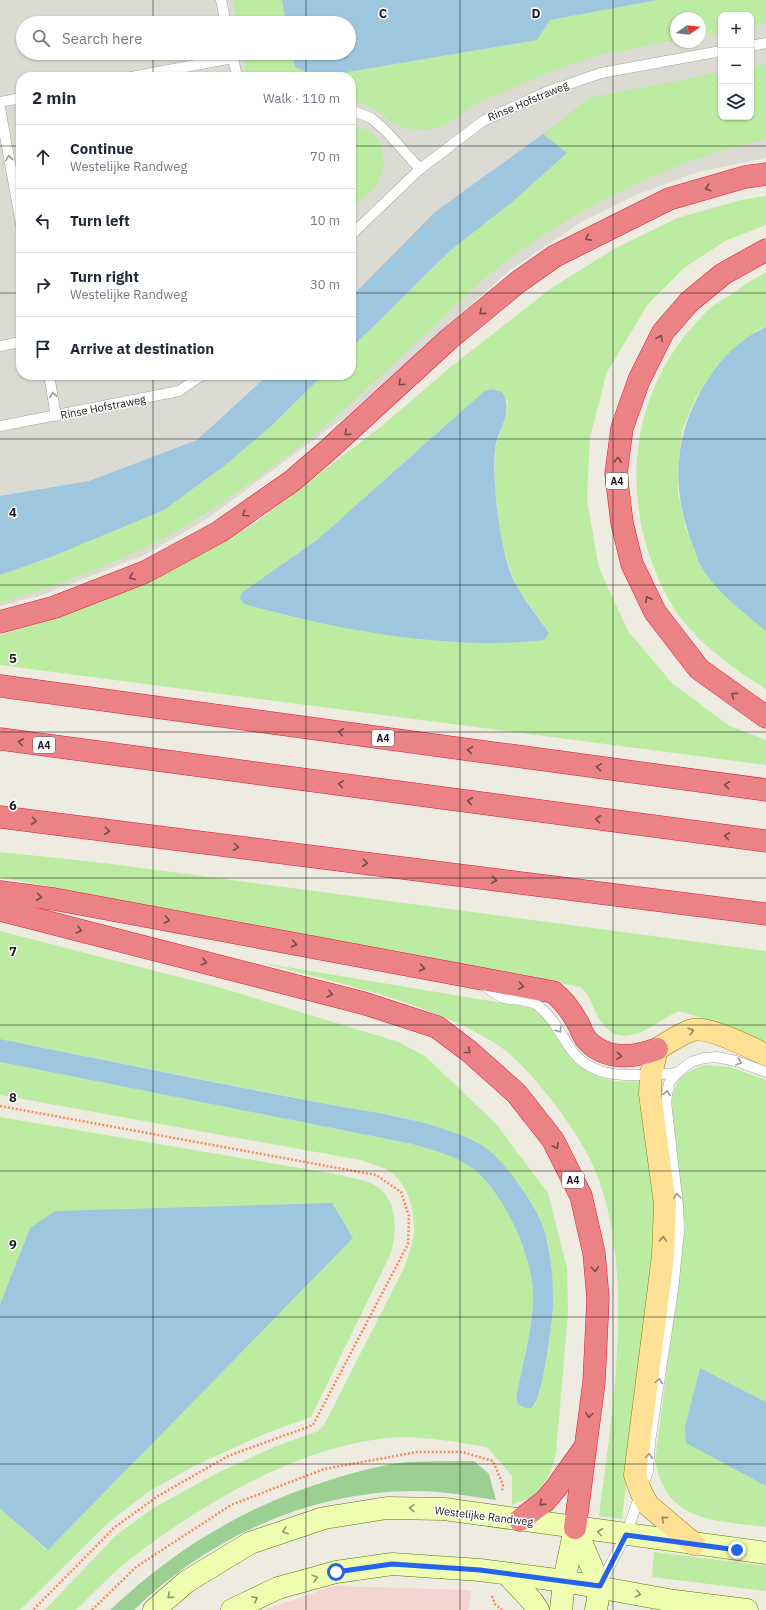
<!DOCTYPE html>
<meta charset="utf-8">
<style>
body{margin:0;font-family:"IBM Plex Sans",sans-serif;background:#f6f6f7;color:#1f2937}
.controls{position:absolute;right:12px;top:12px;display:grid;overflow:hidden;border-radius:8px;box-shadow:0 1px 3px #0004}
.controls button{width:36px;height:36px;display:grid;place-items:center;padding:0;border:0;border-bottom:1px solid #e0e1e3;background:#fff;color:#1f2937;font:20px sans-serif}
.compass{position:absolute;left:670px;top:12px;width:36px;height:36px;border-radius:50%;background:#fff;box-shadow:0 1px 3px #0004;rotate:76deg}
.stop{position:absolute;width:12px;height:12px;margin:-9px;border:3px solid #2563eb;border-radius:50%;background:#fff}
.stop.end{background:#2563eb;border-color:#fff;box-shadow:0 1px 4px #0008}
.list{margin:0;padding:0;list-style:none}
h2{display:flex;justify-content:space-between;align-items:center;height:52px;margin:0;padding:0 16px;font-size:17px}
h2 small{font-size:13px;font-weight:400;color:#747a83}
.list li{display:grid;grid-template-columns:26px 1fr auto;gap:12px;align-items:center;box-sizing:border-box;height:64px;padding:0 16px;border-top:1px solid #e0e1e3}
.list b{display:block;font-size:15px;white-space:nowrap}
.list p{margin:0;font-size:13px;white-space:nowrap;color:#747a83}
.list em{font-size:13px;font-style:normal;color:#747a83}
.icon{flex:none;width:22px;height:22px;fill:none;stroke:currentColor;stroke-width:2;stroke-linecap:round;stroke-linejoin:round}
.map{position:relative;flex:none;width:766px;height:1610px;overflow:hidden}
.search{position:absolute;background:#fff;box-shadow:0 1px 3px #0004;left:16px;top:16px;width:340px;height:44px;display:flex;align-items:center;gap:10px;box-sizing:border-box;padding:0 14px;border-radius:22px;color:#747a83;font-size:15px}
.panel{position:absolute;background:#fff;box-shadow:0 1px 3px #0004;left:16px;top:72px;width:340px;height:308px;border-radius:16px}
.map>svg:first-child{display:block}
.commercial{fill:#f1d5ce}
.airport{fill:#dcdbd3;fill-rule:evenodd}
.grass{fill:#bceca2;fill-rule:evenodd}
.forest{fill:#9cd093}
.water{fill:#9ec7df}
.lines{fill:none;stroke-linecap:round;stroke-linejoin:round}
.lane-casing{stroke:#a3a3a3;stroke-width:11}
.secondary-casing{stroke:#587600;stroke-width:23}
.primary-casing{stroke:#947900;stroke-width:23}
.highway-casing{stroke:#e11940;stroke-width:23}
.path{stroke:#ff8961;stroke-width:2.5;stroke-dasharray:2 2;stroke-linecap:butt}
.lane{stroke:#fff;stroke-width:10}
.secondary{stroke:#eefdb0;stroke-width:22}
.primary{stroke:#ffe195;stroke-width:22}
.highway{stroke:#eb8286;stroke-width:22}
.oneway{stroke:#999}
.oneway2{stroke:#794a4c}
.oneway3{stroke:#99885f}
.oneway4{stroke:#90986d}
.route{stroke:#2563eb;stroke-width:5}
.grid{fill:none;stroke:#1c1c1c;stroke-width:1;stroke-opacity:0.55}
.labels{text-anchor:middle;stroke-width:3;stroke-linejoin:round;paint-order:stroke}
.shield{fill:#fff;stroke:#606060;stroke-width:1}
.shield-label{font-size:10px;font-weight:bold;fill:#1c1c1c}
.street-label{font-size:11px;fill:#1c1c1c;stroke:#fff}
.grid-label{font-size:13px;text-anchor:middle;font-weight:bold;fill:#1c1c1c;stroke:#fff;stroke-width:3;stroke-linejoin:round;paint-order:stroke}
</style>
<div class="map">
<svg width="766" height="1610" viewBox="0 0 766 1610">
<rect width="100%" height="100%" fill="#eeece1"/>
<polygon class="commercial" points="333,1586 471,1590 468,1610 265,1610"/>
<path class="airport" d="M0 0H766V158L698 172 641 193 583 221 510 270 349 414 208 518 145 555 42 595 0 606ZM721 15H751V117H721ZM676 18H700V42H676ZM23 23H349V53H23ZM21 77H351V375H21Z"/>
<g class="grass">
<polygon points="233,0 282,0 286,23 237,23"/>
<polygon points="657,0 766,0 766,23 751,26 751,15 721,15 721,32 700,36 700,18 676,18 676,40 599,55 559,68 477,103 446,124 430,130 408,129 391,122 376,110 351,99 351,77 318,77 537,40 550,20"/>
<polygon points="243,53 292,53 295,67 318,77 247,77"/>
<path d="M766 64V139C672 159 560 215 486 277 469 292 453 308 436 324 389 368 342 414 290 454 252 482 214 510 173 533 118 563 60 585 0 603V575L51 557 164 510 224 466 269 428 323 375H351V348L451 250 511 203 566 153 543 134 589 98 721 72V117H751V67Z"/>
<polygon points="351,124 374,134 382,147 384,165 377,185 351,209"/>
<path d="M766 196V225L725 241 684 268 648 304 607 372 590 437 587 500 599 568 628 631 672 683 728 725 766 740V765L0 665V635L68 614 129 589 185 563 255 523 383 425 453 365 553 287 614 249 677 218 741 200ZM483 392 508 401 507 411 495 449V488L501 541 515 584 549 633 463 642 378 633 292 617 245 604 241 593 317 540Z"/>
<path d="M766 273V327L756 331 696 397 683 428 679 456 678 492 686 530 728 599 766 631V689C732 668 688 636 669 600 616 503 627 389 707 311 714 304 724 299 732 294 743 286 754 278 766 273Z"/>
<path d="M0 852 104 863 766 951V1042L738 1029 679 1011C652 1023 620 1058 597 1015 592 1005 590 995 580 987L0 877Z"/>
<path d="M0 931 218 987 399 1042 426 1057 496 1124 548 1193 567 1268 568 1313 556 1453 551 1472 536 1495 512 1505V1476L487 1447C454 1442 422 1435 388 1438 308 1446 225 1491 160 1537 149 1545 137 1553 126 1562 109 1577 92 1594 76 1610H45L114 1537 150 1510 215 1474 274 1447 318 1431 324 1425 404 1268C408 1255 414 1242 414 1229 414 1206 406 1179 384 1168 376 1165 368 1163 360 1160L0 1095V1062L412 1144C433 1150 458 1156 476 1171 507 1199 536 1262 533 1304 531 1333 522 1369 516 1397L517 1403 523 1408 535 1405 540 1391 548 1349 553 1307 552 1271 548 1241 521 1187 497 1160 479 1144 405 1118 327 1104 0 1039Z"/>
<path d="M263 963 538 1009C546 1018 550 1028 557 1038 571 1059 588 1076 615 1081 624 1082 633 1081 643 1082L658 1220 622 1519 599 1516C613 1409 639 1254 588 1155 577 1135 564 1116 550 1098 534 1078 515 1055 493 1042 423 1000 340 984 263 963Z"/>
<path d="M704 1065 730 1067 766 1080V1402L700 1368 746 1475 766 1486V1527C714 1520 667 1523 655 1461L685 1228 672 1105C673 1081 682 1073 704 1065Z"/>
<path d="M0 1117 341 1175C350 1178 359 1179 368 1182 398 1193 398 1228 391 1253L311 1417 264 1434 196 1465 148 1492 108 1523 20 1610H0V1509L47 1550 30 1228 0 1304Z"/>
<polygon points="654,1552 766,1566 766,1591 652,1577"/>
</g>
<path class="forest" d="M474 1461 489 1474 496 1500C469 1496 442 1491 415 1491 310 1491 208 1538 134 1610H110C175 1549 245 1506 330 1480 355 1472 381 1465 407 1462 429 1461 452 1461 474 1461Z"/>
<g class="water">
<polygon points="282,0 657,0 550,20 537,40 318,77 295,67 292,53 349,53 349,23 286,23"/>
<polygon points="543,134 567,153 511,203 451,250 351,348 351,297 435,212"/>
<path d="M766 327V631C743 612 717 593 702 568 698 562 696 554 694 548 670 491 673 433 707 381 722 357 740 339 766 327Z"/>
<polygon points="268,375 323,375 269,428 224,466 164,510 51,557 0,575 0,496 89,481 197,440"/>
<path d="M491 389 502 392C515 412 497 429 495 450 492 483 500 556 516 585 526 602 538 617 549 633L544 640C450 651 336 630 244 604L240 599 241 593 317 540 483 392Z"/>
<path d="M0 1039C104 1060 207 1081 311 1101 366 1112 427 1117 478 1143 501 1155 532 1200 542 1224 547 1237 549 1250 551 1263 553 1277 553 1293 553 1307 552 1323 543 1395 534 1405 528 1412 522 1407 517 1403L516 1397C522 1369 531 1333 533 1304 536 1262 507 1199 476 1171 458 1156 433 1150 412 1144L0 1062Z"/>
<polygon points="332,1203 353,1238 48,1550 0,1509 0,1304 30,1228 55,1211"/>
<polygon points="700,1368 766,1402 766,1486 686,1443 685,1427"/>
</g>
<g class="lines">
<defs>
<g id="lane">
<polyline points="221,0 226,23"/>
<polyline points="751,46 766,43"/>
<polyline points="232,53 237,77"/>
<polyline points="131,77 233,58"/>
<polyline points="0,102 21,98"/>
<polyline points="0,108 21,224"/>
<polyline points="351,110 371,118 386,131 420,169"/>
<polyline points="351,235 420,169 483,121 546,92 601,73 721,51"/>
<polyline points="0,346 21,342"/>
<polyline points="49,375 56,416"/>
<polyline points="0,426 179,391 202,375"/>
<path d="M483 985C489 989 497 995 504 998 514 1000 529 999 537 1005 552 1016 560 1033 570 1048 595 1085 640 1074 677 1073"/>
<polyline points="600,1585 626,1535 648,1471 650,1442 673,1290 679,1231 678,1205 666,1102 669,1083 677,1073 691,1062 704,1058 716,1057 736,1061 766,1072"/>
</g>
<g id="secondary">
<polyline points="575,1528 600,1586"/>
<polyline points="507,1574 532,1601 538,1610"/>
<polyline points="154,1610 186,1582 250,1543 324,1518 387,1508 444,1509 766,1553"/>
<polyline points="232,1610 278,1588 336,1572 392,1564 480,1570 564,1581 674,1601 747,1610"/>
<polyline points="561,1610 564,1581 575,1528"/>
<polyline points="596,1610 600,1586"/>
</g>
<path id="primary" d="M694 1544 648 1505 641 1492 635 1475 663 1256 665 1204 650 1094 651 1074 657 1049C668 1043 681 1033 693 1030 708 1026 752 1048 766 1055"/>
<g id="highway">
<polyline points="766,250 723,274 689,302 663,332 639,380 622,428 616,474 622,523 632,564 655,612 699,669 766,717"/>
<polyline points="0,622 55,607 145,572 219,532 292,481 328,450 449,339 518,282 555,256 669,199 745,177 766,174"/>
<polyline points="0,686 766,790"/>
<polyline points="0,739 766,841"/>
<polyline points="0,817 766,914"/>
<path d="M0 892 54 899 553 992C565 1001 572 1012 579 1025 581 1030 583 1035 586 1039 605 1061 633 1058 657 1049"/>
<polyline points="0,910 363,1003 437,1027 470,1052 517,1094 553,1140 581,1196 594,1253 598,1298 596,1341 594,1382 575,1528"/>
<polyline points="520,1520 545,1501 556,1488 583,1450"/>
</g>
</defs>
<use href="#lane" class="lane-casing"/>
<use href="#secondary" class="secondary-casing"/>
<use href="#primary" class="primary-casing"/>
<use href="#highway" class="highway-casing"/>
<g class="path">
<polyline points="0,1106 376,1175 401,1192 409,1216 408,1244 313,1425 228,1456 158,1496 115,1527 33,1610"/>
<polyline points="492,1596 495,1604 502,1610"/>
<polyline points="92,1610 136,1567 231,1505 324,1469 417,1452 462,1452 493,1461 503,1485 502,1492"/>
</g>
<use href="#lane" class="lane"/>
<use href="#secondary" class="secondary"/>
<use href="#primary" class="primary"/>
<use href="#highway" class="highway"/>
</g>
<defs><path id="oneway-chevron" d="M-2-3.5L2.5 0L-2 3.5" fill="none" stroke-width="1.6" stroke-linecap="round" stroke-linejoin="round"/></defs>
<g class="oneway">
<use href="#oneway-chevron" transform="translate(9 158) rotate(-100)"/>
<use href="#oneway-chevron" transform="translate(53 395) rotate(-101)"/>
<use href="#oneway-chevron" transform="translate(559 1030) rotate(56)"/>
<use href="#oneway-chevron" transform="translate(739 1062) rotate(19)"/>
<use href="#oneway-chevron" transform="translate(667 1093) rotate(-80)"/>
<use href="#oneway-chevron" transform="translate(677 1196) rotate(-97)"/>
<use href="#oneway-chevron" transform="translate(659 1381) rotate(-82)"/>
<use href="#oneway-chevron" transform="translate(649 1456) rotate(-86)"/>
</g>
<g class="oneway2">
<use href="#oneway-chevron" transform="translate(708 188) rotate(164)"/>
<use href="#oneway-chevron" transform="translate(588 238) rotate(152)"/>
<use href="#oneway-chevron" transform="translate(482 312) rotate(140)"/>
<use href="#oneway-chevron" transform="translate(660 338) rotate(-63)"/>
<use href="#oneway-chevron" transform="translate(401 383) rotate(137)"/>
<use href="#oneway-chevron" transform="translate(347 433) rotate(137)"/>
<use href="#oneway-chevron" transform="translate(618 460) rotate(-84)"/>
<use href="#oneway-chevron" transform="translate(245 514) rotate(145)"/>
<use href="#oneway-chevron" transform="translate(132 577) rotate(158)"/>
<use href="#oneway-chevron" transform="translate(648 599) rotate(-116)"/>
<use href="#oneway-chevron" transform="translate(734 695) rotate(-144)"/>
<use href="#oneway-chevron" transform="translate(341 732) rotate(-172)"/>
<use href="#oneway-chevron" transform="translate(21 742) rotate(-173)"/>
<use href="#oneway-chevron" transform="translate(470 750) rotate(-172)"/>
<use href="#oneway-chevron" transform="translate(599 767) rotate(-172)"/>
<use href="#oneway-chevron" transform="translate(341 784) rotate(-172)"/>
<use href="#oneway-chevron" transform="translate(727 785) rotate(-172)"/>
<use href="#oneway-chevron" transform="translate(470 801) rotate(-172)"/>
<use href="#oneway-chevron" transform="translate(598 819) rotate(-172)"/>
<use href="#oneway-chevron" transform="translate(34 821) rotate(7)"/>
<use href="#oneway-chevron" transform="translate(107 831) rotate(7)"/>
<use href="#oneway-chevron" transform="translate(727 836) rotate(-172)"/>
<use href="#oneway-chevron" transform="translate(236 847) rotate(7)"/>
<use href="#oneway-chevron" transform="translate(365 863) rotate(7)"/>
<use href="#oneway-chevron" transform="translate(494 880) rotate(7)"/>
<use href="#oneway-chevron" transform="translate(39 897) rotate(7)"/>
<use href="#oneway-chevron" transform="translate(167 920) rotate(11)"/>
<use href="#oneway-chevron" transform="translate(79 930) rotate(14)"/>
<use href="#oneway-chevron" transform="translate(294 944) rotate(11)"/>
<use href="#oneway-chevron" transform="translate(204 962) rotate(14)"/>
<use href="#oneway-chevron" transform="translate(422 968) rotate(11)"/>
<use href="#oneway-chevron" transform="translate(521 986) rotate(10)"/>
<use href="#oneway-chevron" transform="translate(330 994) rotate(14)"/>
<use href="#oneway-chevron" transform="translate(468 1051) rotate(39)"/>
<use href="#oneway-chevron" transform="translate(619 1056) rotate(5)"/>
<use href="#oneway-chevron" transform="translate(556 1146) rotate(63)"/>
<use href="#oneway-chevron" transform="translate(595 1269) rotate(85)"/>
<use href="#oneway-chevron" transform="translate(589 1415) rotate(98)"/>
<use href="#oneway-chevron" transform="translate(542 1503) rotate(140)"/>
</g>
<g class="oneway3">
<use href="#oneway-chevron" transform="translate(691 1031) rotate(-17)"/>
<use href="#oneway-chevron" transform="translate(663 1239) rotate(-88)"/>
<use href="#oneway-chevron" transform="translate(664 1519) rotate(-140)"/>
</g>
<g class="oneway4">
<use href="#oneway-chevron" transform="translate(412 1508) rotate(-179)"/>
<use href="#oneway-chevron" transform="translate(285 1531) rotate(161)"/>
<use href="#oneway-chevron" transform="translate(600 1532) rotate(-173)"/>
<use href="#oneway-chevron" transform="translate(315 1578) rotate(-15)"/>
<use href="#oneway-chevron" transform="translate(638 1594) rotate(12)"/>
<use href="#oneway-chevron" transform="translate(170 1596) rotate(138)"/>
<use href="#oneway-chevron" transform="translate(255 1599) rotate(-26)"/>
</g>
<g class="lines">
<polyline class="route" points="336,1572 392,1564 480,1570 600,1586 626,1535 737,1550"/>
</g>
<path class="grid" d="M153 0V23M306 0V23M460 0V1610M613 0V1610M153 53V77M306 53V77M0 146H21M351 146H766M0 293H21M351 293H766M153 375V1610M306 375V1610M0 439H766M0 585H766M0 732H766M0 878H766M0 1025H766M0 1171H766M0 1317H766M0 1464H766"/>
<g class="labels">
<g class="shield">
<rect x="606" y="473" width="22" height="16" rx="3"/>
<rect x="372" y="730" width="22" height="16" rx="3"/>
<rect x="33" y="737" width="22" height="16" rx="3"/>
<rect x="562" y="1172" width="22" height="16" rx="3"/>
</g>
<g class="shield-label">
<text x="617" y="485">A4</text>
<text x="383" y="742">A4</text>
<text x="44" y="749">A4</text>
<text x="573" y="1184">A4</text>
</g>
<g class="street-label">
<text transform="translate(528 101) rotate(-23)" y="4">Rinse Hofstraweg</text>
<text transform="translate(103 407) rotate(-11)" y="4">Rinse Hofstraweg</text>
<text transform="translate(484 1516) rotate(7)" y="4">Westelijke Randweg</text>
</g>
</g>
<g class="grid-label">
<text x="383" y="18">C</text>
<text x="536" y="18">D</text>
<text x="13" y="517">4</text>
<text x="13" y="663">5</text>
<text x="13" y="810">6</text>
<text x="13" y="956">7</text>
<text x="13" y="1102">8</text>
<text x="13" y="1249">9</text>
</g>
</svg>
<div class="controls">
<button>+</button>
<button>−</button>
<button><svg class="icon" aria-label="layers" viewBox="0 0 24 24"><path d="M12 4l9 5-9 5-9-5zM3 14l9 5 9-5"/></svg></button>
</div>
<svg class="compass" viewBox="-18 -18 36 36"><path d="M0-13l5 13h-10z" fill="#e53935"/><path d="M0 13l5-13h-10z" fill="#747a83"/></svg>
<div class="stop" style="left:336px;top:1572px"></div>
<div class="stop end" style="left:737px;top:1550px"></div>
<div class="search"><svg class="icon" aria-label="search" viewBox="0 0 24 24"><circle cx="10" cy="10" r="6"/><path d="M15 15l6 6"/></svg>Search here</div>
<section class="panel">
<h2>2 min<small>Walk · 110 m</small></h2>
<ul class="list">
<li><svg class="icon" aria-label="ahead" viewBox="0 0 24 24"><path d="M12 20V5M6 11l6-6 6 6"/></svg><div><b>Continue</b><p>Westelijke Randweg</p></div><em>70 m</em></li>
<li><svg class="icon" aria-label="left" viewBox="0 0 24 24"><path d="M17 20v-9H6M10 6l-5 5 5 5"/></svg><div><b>Turn left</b></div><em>10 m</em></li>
<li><svg class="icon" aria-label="right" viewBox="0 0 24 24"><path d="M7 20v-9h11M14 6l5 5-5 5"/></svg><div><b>Turn right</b><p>Westelijke Randweg</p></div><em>30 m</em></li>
<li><svg class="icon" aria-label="arrive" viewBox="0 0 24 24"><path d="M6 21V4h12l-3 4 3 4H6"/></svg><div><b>Arrive at destination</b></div></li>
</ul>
</section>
</div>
